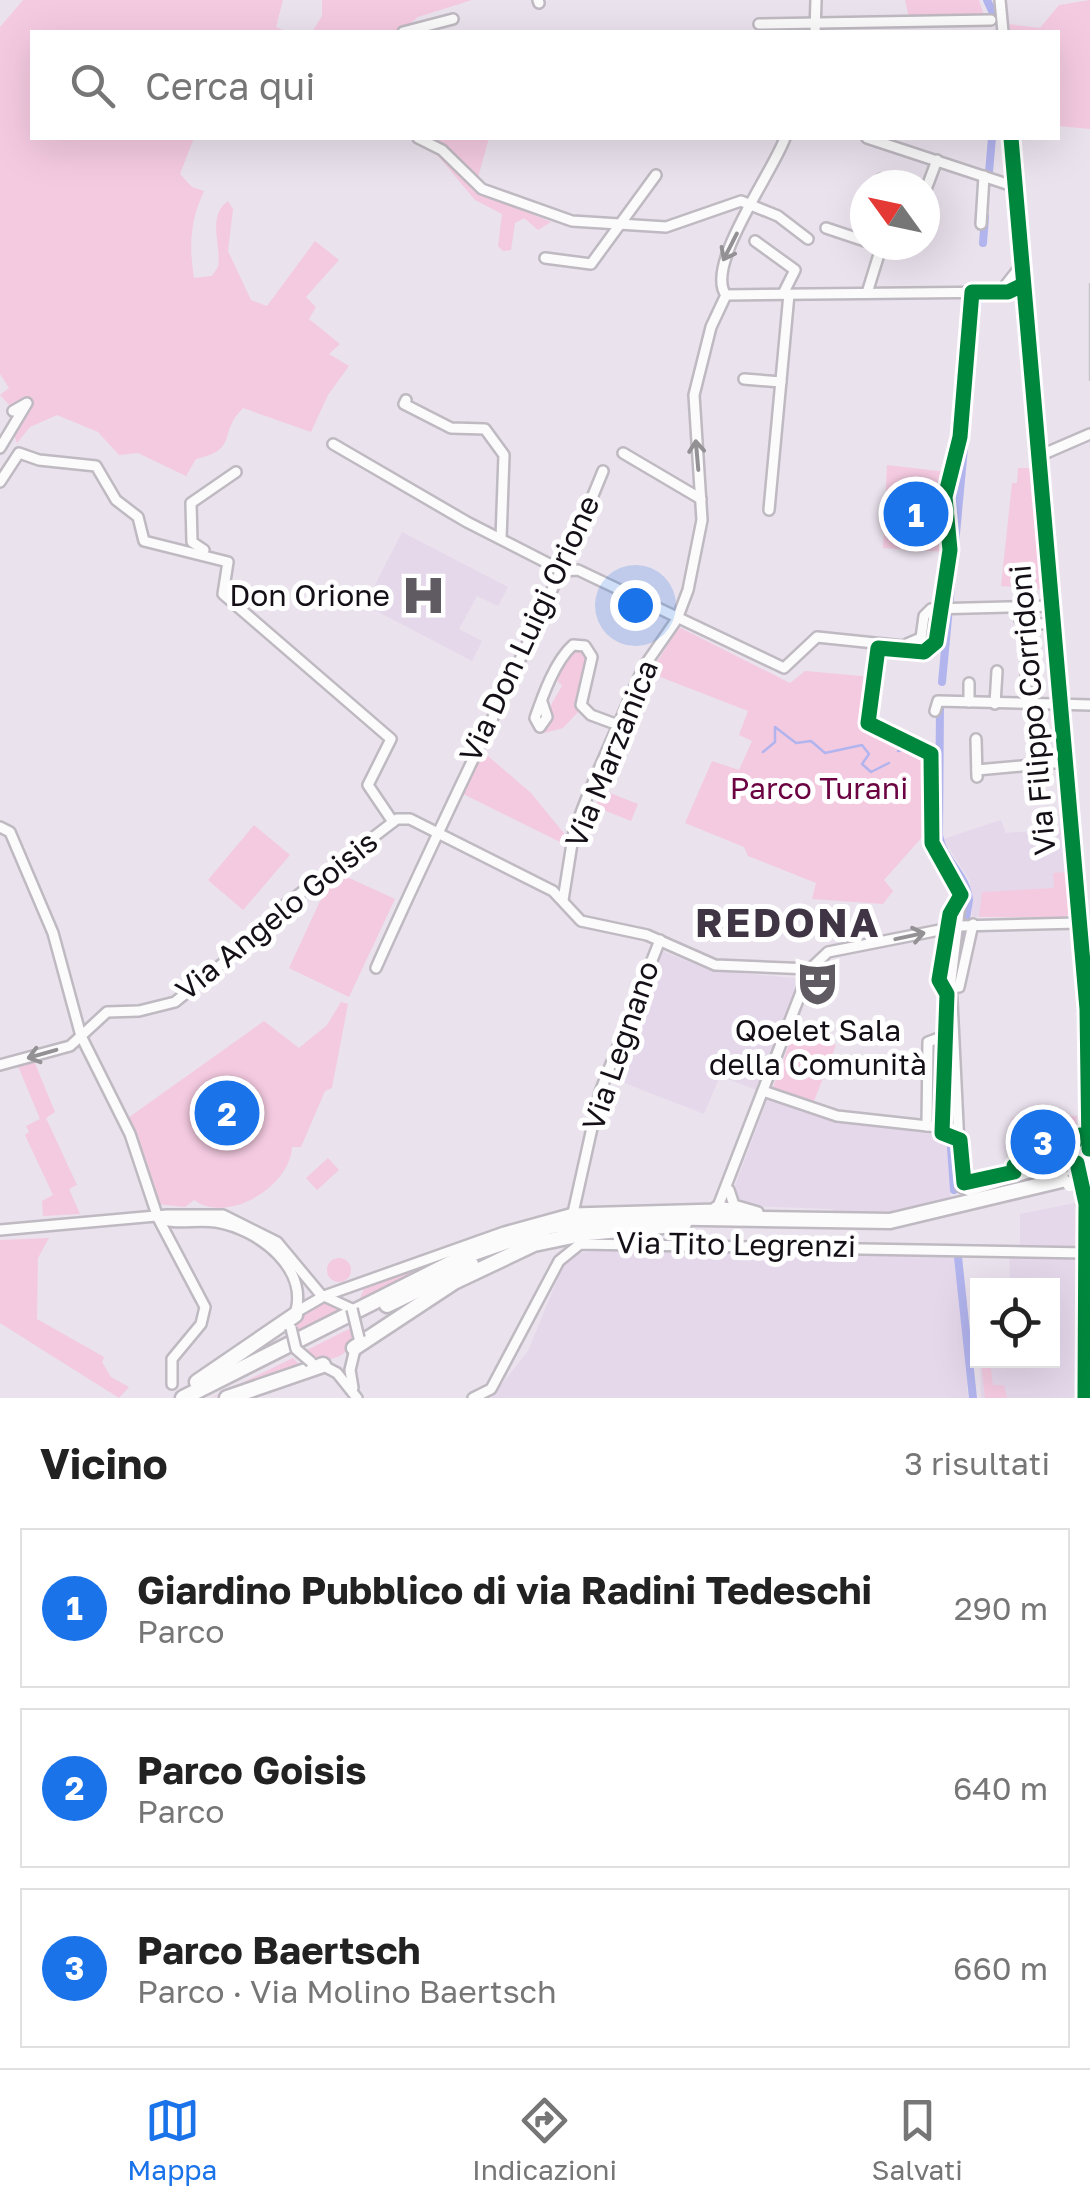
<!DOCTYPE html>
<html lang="it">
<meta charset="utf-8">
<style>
body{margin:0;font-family:"Golos Text",sans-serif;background:#f6f6f6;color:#222}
.controls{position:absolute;right:30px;bottom:30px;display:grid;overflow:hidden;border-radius:0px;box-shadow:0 10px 40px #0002}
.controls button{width:90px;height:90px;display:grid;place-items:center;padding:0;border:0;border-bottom:2px solid #e0e0e0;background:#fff;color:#222;font:50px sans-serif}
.compass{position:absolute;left:850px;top:170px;width:90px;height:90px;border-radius:50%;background:#fff;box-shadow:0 10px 40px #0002;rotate:303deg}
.you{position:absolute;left:635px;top:605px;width:35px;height:35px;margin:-25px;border:8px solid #fff;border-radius:50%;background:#1a73e8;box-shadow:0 0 0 15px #1a73e833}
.badge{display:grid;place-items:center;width:65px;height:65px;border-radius:50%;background:#1a73e8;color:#fff;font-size:32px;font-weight:700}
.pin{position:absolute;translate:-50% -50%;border:5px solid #fff;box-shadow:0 2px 10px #0006}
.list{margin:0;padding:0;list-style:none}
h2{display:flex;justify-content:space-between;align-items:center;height:130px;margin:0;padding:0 40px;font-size:42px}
h2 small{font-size:32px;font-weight:400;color:#767676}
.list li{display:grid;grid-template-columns:65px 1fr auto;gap:30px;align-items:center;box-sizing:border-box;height:160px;margin:0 20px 20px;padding:0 20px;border:2px solid #e0e0e0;border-radius:0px}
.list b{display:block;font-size:38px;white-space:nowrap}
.list p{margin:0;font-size:32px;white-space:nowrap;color:#767676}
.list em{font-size:32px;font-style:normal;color:#767676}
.icon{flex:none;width:55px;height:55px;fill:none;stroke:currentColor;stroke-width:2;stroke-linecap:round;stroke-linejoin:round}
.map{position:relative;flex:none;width:1090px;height:1398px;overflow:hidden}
.search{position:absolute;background:#fff;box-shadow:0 10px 40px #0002;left:30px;right:30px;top:30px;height:110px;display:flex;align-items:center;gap:25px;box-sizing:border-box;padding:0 35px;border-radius:0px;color:#767676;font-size:38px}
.sheet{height:670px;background:#fff}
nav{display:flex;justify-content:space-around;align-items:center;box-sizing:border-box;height:140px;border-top:2px solid #e0e0e0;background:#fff;font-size:28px;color:#767676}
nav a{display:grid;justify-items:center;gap:5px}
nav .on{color:#1a73e8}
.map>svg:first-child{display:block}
.built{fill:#e5d8eb}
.green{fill:#f4cae0}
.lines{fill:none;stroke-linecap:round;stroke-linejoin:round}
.stream{stroke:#b2b4ee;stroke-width:2.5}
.canal{stroke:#b2b4ee;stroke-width:8}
.minor-casing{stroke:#bfb9c1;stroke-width:14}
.highway-casing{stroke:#bfb9c1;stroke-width:19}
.minor{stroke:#fcfbfc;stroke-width:9}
.highway{stroke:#fcfbfc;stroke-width:14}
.tram{stroke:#c7c5c8;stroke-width:2.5}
.minor-bridge-casing{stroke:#bfb9c1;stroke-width:14;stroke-linecap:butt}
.highway-bridge-casing{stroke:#bfb9c1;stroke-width:19;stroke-linecap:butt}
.minor-bridge{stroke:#fcfbfc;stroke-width:9}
.highway-bridge{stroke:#fcfbfc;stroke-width:14}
.cycleway-casing{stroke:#fff;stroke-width:21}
.cycleway{stroke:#00873e;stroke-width:15}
.oneway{stroke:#949195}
.labels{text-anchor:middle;stroke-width:10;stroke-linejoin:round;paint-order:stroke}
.poi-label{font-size:30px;fill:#151017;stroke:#fff;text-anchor:end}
.street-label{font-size:30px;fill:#151017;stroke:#fff}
.park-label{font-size:30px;fill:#6b0343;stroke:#fff}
.district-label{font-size:40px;font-weight:bold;letter-spacing:2.5px;fill:#403544;stroke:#fff}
</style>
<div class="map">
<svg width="1090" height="1398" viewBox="0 0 1090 1398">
<rect width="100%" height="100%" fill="#eae2ed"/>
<g class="built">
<polygon points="402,532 508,587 498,606 477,596 459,629 482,641 472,661 365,605"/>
<polygon points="1001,820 1006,833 1064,828 1069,915 972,917 970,881 943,839"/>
<polygon points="662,951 709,970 794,978 801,983 759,1091 720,1076 704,1114 609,1077"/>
<polygon points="767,1100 827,1120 947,1136 951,1203 906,1214 844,1218 832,1209 745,1206 733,1191"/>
<polygon points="1090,1200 1090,1398 981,1398 980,1361 1052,1360 1052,1286 1010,1285 1009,1245 1020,1246 1020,1214"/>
<polygon points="610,1250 956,1256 968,1398 491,1398 528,1351 564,1263 580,1253"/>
</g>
<g class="green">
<path d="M23 0H283L276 27 288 32H32V138H194L180 174 192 187 204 191C190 221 189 246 194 278L212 276 218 267C222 245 206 217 228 201L233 209 228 251 251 300 267 306 315 241 339 260 306 297 316 307 309 319 340 344 329 354 349 366 328 395 311 432 243 408C217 434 240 449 196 459L186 476 138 453 119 455 98 432 57 415 30 427 17 443 10 425 12 408 0 395 9 388 0 374V27Z"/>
<polygon points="322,0 472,0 418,17 400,32 312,32 322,16"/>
<polygon points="905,0 979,0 984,16 909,18"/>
<polygon points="1090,0 1090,129 1058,126 1058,32 1010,32 1009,24 1040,28 1059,5"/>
<polygon points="423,138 489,138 477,181 488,196 551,222 538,230 524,218 515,223 511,250 503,251 498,246 502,214 475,200"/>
<polygon points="887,465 947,472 944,502 948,552 883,548"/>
<polygon points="1018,468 1034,468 1043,570 1040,589 1001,586 1012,483 1017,483"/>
<polygon points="679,627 790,683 805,671 873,677 865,725 927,754 929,786 934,789 933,810 921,833 924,835 884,880 893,891 883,904 812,899 816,883 748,856 744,847 685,823 712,761 739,770 752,741 739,735 748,711 650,673"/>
<polygon points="572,650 584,650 589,659 576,703 578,712 563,728 544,733 552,703 562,686 557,680"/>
<polygon points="481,750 531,793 567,837 564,844 461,793"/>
<polygon points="602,790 638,804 631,821 596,807"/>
<polygon points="254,825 290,855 243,910 208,880"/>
<polygon points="334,871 395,899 349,997 289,968"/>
<polygon points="1067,872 1071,909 1066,917 979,917 982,892 1054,888 1053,873"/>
<path d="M341 1002 348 1004 332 1088 325 1091 301 1147H292C290 1188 226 1224 194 1200L185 1207 157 1204 125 1120 264 1021 299 1048 327 1025Z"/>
<polygon points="795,1029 836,1045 812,1106 772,1090"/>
<polygon points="34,1061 55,1112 46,1118 77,1185 69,1189 80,1214 43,1216 42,1201 53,1195 25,1135 29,1132 26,1126 40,1119 18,1066"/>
<polygon points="1077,1116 1075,1139 1066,1152 1051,1152 1014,1164 1012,1118"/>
<polygon points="328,1158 339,1170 317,1190 306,1178"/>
<polygon points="49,1238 38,1258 37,1319 104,1357 102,1362 111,1377 129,1387 119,1398 0,1323 0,1240"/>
<circle cx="339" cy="1270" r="12"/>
<polygon points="442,1260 357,1305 364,1289"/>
<path d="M325 1301 346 1310 295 1335C296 1314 306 1307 325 1301Z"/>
<path d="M355 1326C355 1357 327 1368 303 1352Z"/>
<polygon points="293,1358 305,1370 211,1398"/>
<polygon points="981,1361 990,1361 993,1385 1004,1385 1007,1398 985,1398"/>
</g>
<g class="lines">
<g class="stream">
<polyline points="898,751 902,750"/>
<polyline points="763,752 775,742 775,727 796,743 811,741 825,753 862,745 869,754 862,764 871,772 889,763"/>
<polyline points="737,797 752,780"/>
</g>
<g class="canal">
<polyline points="987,0 993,13"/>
<polyline points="988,183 992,138"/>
<polyline points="983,243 985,217"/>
<polyline points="942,682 978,299"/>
<path d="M940 705 939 835C943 861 967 874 969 900L956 980"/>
<polyline points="947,1058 949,1116"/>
<polyline points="951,1148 954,1190"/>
<polyline points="958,1257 973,1398"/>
</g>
<defs>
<g id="minor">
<polyline points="538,0 539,3"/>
<polyline points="1000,0 1003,32"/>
<polyline points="759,24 991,20"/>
<polyline points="403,32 453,19"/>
<polyline points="815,32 816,0"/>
<polyline points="418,138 442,150 482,189 572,221 666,227 741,201 778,216 808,239"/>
<polyline points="867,138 1016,187"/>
<polyline points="1011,138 1087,1009 1089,1149"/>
<polyline points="881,179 901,185"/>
<polyline points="925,192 937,160"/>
<polyline points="981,224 984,176"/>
<polyline points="826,228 865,241"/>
<polyline points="755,241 795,270 783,294"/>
<polyline points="545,258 591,264 656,175"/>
<polyline points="1001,291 1023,263"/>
<polyline points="867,293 880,251 877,245"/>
<polyline points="726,295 1008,292 1023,285"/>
<path d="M726 295C704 266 773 172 785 138"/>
<polyline points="744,379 781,382"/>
<polyline points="406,400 404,404 451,428 485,429 504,455 501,539"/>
<polyline points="333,444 467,522 563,571"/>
<polyline points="0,448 27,403 13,411"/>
<polyline points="623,453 701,499"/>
<polyline points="1039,456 1090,434"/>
<polyline points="0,482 19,453 39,460 96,466 116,500 138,517 144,541 228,562 223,594 391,739 368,785 393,822"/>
<polyline points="769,510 789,294"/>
<polyline points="204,550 192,542 191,503 236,472"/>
<polyline points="563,571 578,570 784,668 817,637 923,648 931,641 934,619 941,611"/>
<polyline points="1020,607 1020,620 1026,625 1053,623"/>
<polyline points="1026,625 1026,704"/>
<polyline points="907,644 921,638 924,616 931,609 1052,606"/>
<path d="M542 702 547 717 540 727 535 718C543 695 555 661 573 645L585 646 592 657 581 705 591 715 618 725"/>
<polyline points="969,702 969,683"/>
<polyline points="995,704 997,671"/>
<polyline points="935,711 938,701 1090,705"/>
<polyline points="976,739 977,777"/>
<polyline points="977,770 1065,762"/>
<polyline points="935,817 931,833 935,852 961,895 951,980 961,1187 969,1191 1074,1159"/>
<polyline points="0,827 10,832 53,933 81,1036 70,1046 0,1065"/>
<polyline points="563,900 574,831 589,792 643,668 677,619 688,590 702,520 694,395 711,327 726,295"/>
<path d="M376 968C450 801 535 639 603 471"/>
<polyline points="810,969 828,952 960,926 1079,923"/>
<polyline points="951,988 959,987 973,924"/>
<polyline points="766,1092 837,1116 955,1129"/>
<polyline points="927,1126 928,1042 952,1033"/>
<polyline points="1090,1161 1090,1187"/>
<polyline points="729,1190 734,1205 758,1212"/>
<polyline points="573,1213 600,1092 660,940"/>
<path d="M160 1219C178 1225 197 1219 216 1222 259 1229 314 1271 293 1319"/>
<polyline points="0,1230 167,1215 223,1215 277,1242 322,1296"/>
<polyline points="324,1296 504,1232 573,1213 717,1209 810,969"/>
<polyline points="298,1311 324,1296 352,1309"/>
<polyline points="320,1364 337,1373 357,1398"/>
<polyline points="172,1384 172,1359 201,1324 205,1307 158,1218 130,1134 81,1036 107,1012 139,1011 175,1002 243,947 281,908 397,819 410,819 553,891 581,921 647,935 715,965 810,969"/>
<polyline points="353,1388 350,1370 356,1345"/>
<polyline points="473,1398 491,1389 559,1261 580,1244 1086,1253"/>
<path d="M1085 1398C1087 1342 1090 1200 1073 1156L1087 1125"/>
</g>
<g id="highway">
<polyline points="717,1209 746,1212"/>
<polyline points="387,1305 471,1264"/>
<polyline points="354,1348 454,1282 534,1244 587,1233 684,1224"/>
<polyline points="197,1382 295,1315"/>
<polyline points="183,1398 465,1256 551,1226 643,1217 890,1221 1070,1178"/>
<polyline points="227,1398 323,1365"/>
</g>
</defs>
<use href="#minor" class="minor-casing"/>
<use href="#highway" class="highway-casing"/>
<use href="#minor" class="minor"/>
<use href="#highway" class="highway"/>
<polyline class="tram" points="1090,284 1090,380"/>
<defs>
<g id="minor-bridge">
<polyline points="352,1309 359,1338"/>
<polyline points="291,1328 296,1349 311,1362"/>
</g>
<polyline id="highway-bridge" points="1070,1184 1090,1178"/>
</defs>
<use href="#minor-bridge" class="minor-bridge-casing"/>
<use href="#highway-bridge" class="highway-bridge-casing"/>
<use href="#minor-bridge" class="minor-bridge"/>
<use href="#highway-bridge" class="highway-bridge"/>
<defs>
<g id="cycleway">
<polyline points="1011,138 1087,1009 1089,1149"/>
<polyline points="1023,285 1008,292 972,292 960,437 945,497 950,550 936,642 924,652 878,648 868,723 931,754 932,843 961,895 950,914 939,980 947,994 942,1133 960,1140 964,1183 1014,1172 1014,1166 1046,1154 1065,1154 1080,1135 1090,1136"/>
<polyline points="1077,1163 1086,1204 1085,1398"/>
</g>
</defs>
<use href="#cycleway" class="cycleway-casing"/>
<use href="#cycleway" class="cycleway"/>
</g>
<defs><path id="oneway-shaft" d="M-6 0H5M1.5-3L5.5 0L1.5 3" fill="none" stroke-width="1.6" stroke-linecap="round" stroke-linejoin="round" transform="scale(2.5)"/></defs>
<g class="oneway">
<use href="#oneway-shaft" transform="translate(730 247) rotate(117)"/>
<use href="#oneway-shaft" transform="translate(697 455) rotate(-95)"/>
<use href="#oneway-shaft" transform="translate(910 936) rotate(-12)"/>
<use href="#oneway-shaft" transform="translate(42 1054) rotate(164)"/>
</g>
<defs>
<symbol id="hospital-bare" viewBox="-9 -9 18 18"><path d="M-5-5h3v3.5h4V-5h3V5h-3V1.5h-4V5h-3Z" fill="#605a62" stroke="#fff" stroke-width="2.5" paint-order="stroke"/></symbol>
<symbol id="theatre-bare" viewBox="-9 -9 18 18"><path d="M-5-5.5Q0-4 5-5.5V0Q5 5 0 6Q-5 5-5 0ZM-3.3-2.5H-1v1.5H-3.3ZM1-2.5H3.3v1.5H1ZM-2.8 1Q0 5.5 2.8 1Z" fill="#605a62" stroke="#fff" stroke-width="2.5" paint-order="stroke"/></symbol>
</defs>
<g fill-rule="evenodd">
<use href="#hospital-bare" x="392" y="564" width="63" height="63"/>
<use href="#theatre-bare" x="786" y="952" width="63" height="63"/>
</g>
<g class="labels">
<g class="poi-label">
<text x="390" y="606">Don Orione</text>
<text x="818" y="1041" text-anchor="middle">Qoelet Sala<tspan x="818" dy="34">della Comunità</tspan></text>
</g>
<g class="street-label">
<text transform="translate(530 629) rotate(-65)" y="10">Via Don Luigi Orione</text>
<text transform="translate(1033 710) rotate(-95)" y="10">Via Filippo Corridoni</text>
<text transform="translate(612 754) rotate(-68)" y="10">Via Marzanica</text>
<text transform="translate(277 916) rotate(-39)" y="10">Via Angelo Goisis</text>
<text transform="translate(621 1046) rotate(-71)" y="10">Via Legnano</text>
<text transform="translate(736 1245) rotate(1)" y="10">Via Tito Legrenzi</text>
</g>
<g class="park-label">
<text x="819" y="799">Parco Turani</text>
</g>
<g class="district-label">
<text x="788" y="937">REDONA</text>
</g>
</g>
</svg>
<div class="controls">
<button><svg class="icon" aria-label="locate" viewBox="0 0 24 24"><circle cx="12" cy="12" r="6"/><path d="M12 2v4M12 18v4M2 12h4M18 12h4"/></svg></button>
</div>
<svg class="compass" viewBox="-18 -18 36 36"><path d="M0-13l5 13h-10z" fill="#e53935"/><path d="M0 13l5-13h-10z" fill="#767676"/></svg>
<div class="you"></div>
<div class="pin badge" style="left:916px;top:514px">1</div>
<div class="pin badge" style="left:227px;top:1113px">2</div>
<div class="pin badge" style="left:1043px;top:1142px">3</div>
<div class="search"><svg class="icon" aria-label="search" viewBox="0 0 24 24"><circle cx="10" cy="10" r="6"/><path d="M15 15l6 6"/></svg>Cerca qui</div>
</div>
<section class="sheet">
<h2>Vicino<small>3 risultati</small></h2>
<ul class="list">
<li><span class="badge">1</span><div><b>Giardino Pubblico di via Radini Tedeschi</b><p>Parco</p></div><em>290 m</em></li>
<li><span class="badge">2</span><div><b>Parco Goisis</b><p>Parco</p></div><em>640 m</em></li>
<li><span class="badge">3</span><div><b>Parco Baertsch</b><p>Parco · Via Molino Baertsch</p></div><em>660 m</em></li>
</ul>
</section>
<nav>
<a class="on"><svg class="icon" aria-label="map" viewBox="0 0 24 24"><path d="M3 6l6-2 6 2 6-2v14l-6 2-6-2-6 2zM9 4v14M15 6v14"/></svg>Mappa</a>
<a><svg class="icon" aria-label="directions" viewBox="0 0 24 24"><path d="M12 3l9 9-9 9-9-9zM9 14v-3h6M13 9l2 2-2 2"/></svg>Indicazioni</a>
<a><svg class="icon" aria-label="saved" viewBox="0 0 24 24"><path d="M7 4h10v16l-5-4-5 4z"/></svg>Salvati</a>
</nav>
